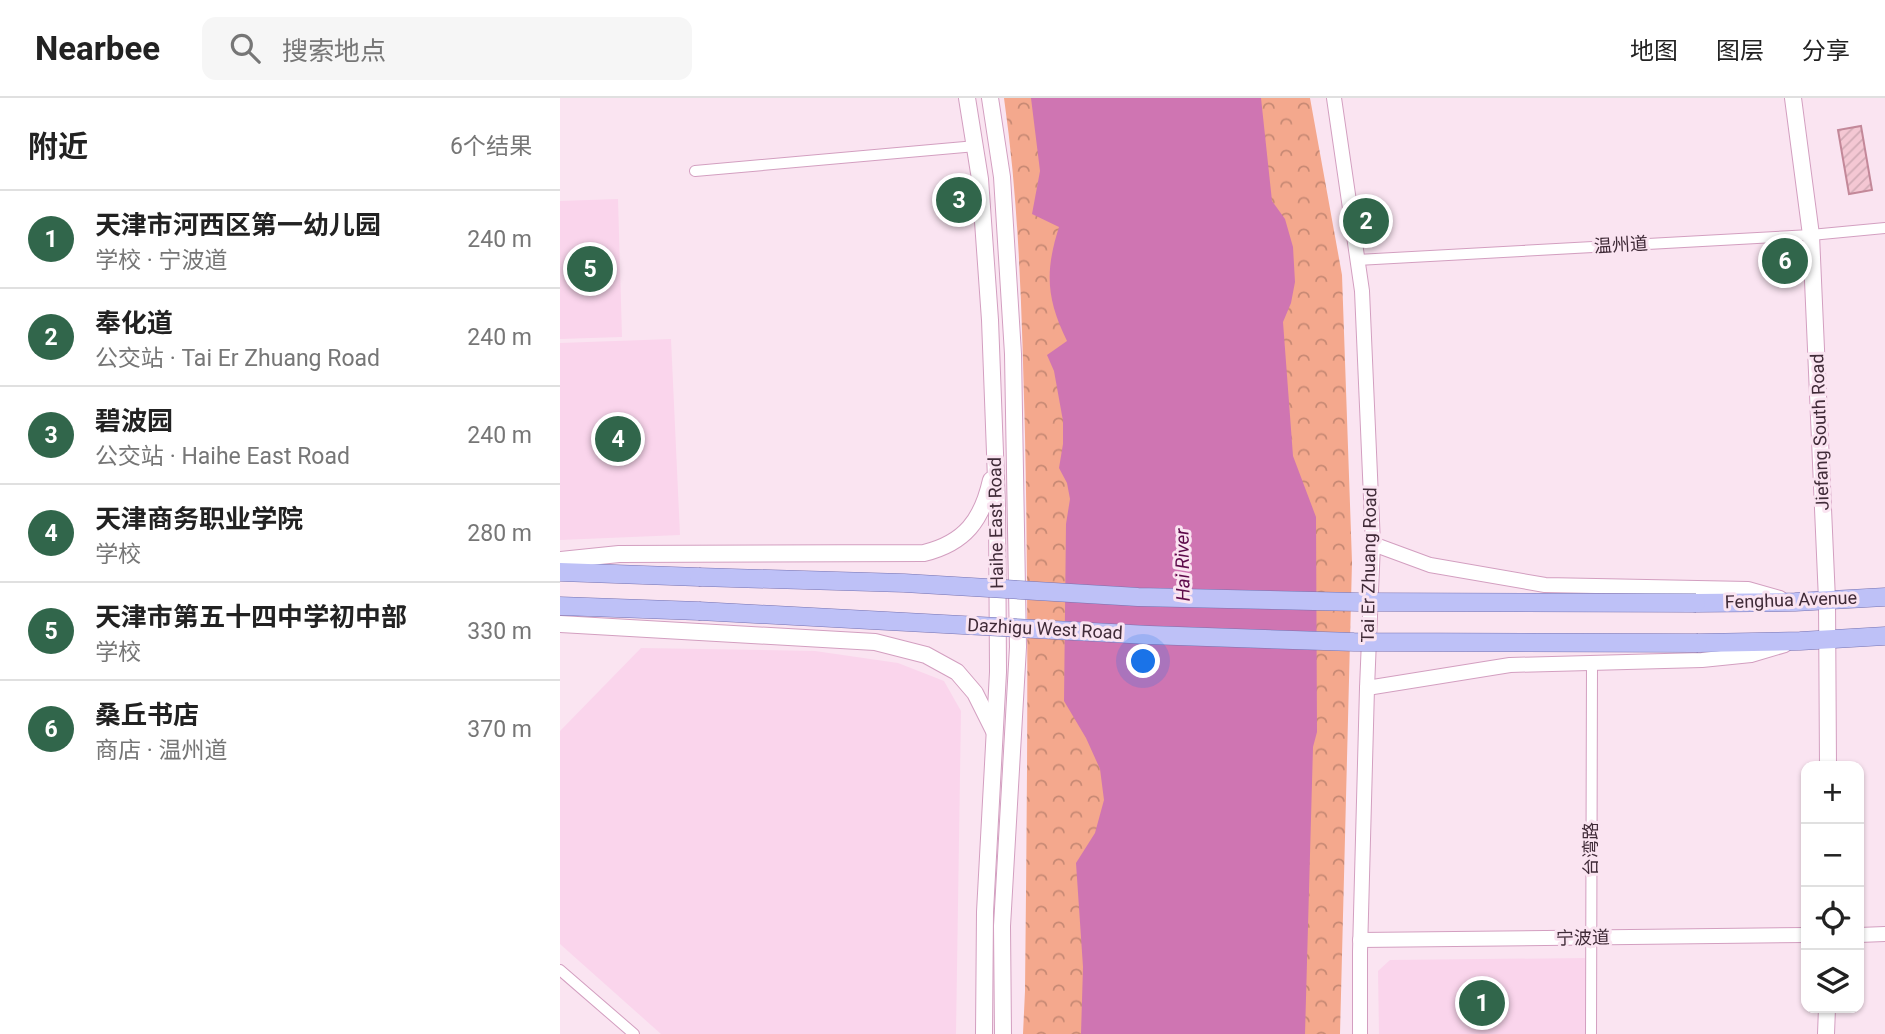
<!DOCTYPE html>
<html lang="zh">
<meta charset="utf-8">
<style>
body{margin:0;font-family:Roboto,"Noto Sans SC",sans-serif;background:#f6f6f6;color:#222}
.controls{position:absolute;right:21px;bottom:21px;display:grid;overflow:hidden;border-radius:14px;box-shadow:0 2px 5px #0004}
.controls button{width:63px;height:63px;display:grid;place-items:center;padding:0;border:0;border-bottom:2px solid #e0e0e0;background:#fff;color:#222;font:35px sans-serif}
.you{position:absolute;left:584px;top:564px;width:24px;height:24px;margin:-18px;border:5px solid #fff;border-radius:50%;background:#1a73e8;box-shadow:0 0 0 10px #1a73e833}
.badge{display:grid;place-items:center;width:46px;height:46px;border-radius:50%;background:#31664b;color:#fff;font-size:23px;font-weight:700}
.pin{position:absolute;translate:-50% -50%;border:4px solid #fff;box-shadow:0 2px 7px #0006}
.list{margin:0;padding:0;list-style:none}
h2{display:flex;justify-content:space-between;align-items:center;height:91px;margin:0;padding:0 28px;font-size:30px}
h2 small{font-size:23px;font-weight:400;color:#767676}
.list li{display:grid;grid-template-columns:46px 1fr auto;gap:21px;align-items:center;box-sizing:border-box;height:98px;padding:0 28px;border-top:2px solid #e0e0e0}
.list b{display:block;font-size:26px;white-space:nowrap}
.list p{margin:0;font-size:23px;white-space:nowrap;color:#767676}
.list em{font-size:23px;font-style:normal;color:#767676}
.icon{flex:none;width:38px;height:38px;fill:none;stroke:currentColor;stroke-width:2;stroke-linecap:round;stroke-linejoin:round}
.map{position:relative;flex:none;width:1325px;height:936px;overflow:hidden}
header{display:flex;align-items:center;gap:42px;box-sizing:border-box;height:98px;padding:0 35px;background:#fff;border-bottom:2px solid #e0e0e0}
header strong{font-size:33px}
nav{display:flex;gap:38px;margin-inline-start:auto;font-size:24px}
.search{width:490px;height:63px;background:#f6f6f6;display:flex;align-items:center;gap:18px;box-sizing:border-box;padding:0 24px;border-radius:14px;color:#767676;font-size:26px}
main{display:flex}
aside{flex:1;background:#fff}
.map>svg:first-child{display:block}
.built{fill:#fad5ec}
.park{fill:url(#park-crowns)}
.water{fill:#cf75b2}
.building{fill:url(#building-hatch);stroke:#c38899;stroke-width:2}
.lines{fill:none;stroke-linecap:round;stroke-linejoin:round}
.minor-casing{stroke:#d39fc0;stroke-width:12}
.tertiary-casing{stroke:#d39fc0;stroke-width:16}
.secondary-casing{stroke:#d39fc0;stroke-width:18}
.primary-casing{stroke:#7672b1;stroke-width:19}
.minor{stroke:#fff;stroke-width:10}
.tertiary{stroke:#fff;stroke-width:14}
.secondary{stroke:#fff;stroke-width:16}
.primary{stroke:#bec1f7;stroke-width:18}
.primary-bridge-casing{stroke:#7672b1;stroke-width:19;stroke-linecap:butt}
.primary-bridge{stroke:#bec1f7;stroke-width:18}
.labels{text-anchor:middle;stroke-width:6;stroke-linejoin:round;paint-order:stroke}
.street-label{font-size:18px;fill:#402b38;stroke:#fae4f1}
.water-label{font-size:19px;font-style:italic;fill:#5d0a4a;stroke:#fae4f1}
</style>
<header>
<strong>Nearbee</strong>
<div class="search"><svg class="icon" aria-label="search" viewBox="0 0 24 24"><circle cx="10" cy="10" r="6"/><path d="M15 15l6 6"/></svg>搜索地点</div>
<nav><a>地图</a><a>图层</a><a>分享</a></nav>
</header>
<main>
<aside>
<h2>附近<small>6个结果</small></h2>
<ul class="list">
<li><span class="badge">1</span><div><b>天津市河西区第一幼儿园</b><p>学校 · 宁波道</p></div><em>240 m</em></li>
<li><span class="badge">2</span><div><b>奉化道</b><p>公交站 · Tai Er Zhuang Road</p></div><em>240 m</em></li>
<li><span class="badge">3</span><div><b>碧波园</b><p>公交站 · Haihe East Road</p></div><em>240 m</em></li>
<li><span class="badge">4</span><div><b>天津商务职业学院</b><p>学校</p></div><em>280 m</em></li>
<li><span class="badge">5</span><div><b>天津市第五十四中学初中部</b><p>学校</p></div><em>330 m</em></li>
<li><span class="badge">6</span><div><b>桑丘书店</b><p>商店 · 温州道</p></div><em>370 m</em></li>
</ul>
</aside>
<div class="map">
<svg width="1325" height="936" viewBox="0 0 1325 936">
<defs>
<pattern id="park-crowns" width="20" height="18" patternUnits="userSpaceOnUse" patternTransform="scale(1.75)"><rect width="20" height="18" fill="#f4a88d"/><path d="M2 6a3 3 0 1 1 6 0M12 15a3 3 0 1 1 6 0" fill="none" stroke="#c78974"/></pattern>
<pattern id="building-hatch" width="6" height="6" patternUnits="userSpaceOnUse" patternTransform="scale(1.75)"><rect width="6" height="6" fill="#f4c7d3"/><path d="M-1 1l2-2M0 6l6-6M5 7l2-2" fill="none" stroke="#d2abb6"/></pattern>
</defs>
<rect width="100%" height="100%" fill="#fae4f1"/>
<g class="built">
<polygon points="58,101 62,239 0,241 0,103"/>
<polygon points="111,241 120,437 0,442 0,245"/>
<polygon points="81,550 255,553 338,565 384,583 401,613 396,936 101,936 0,846 0,633"/>
<polygon points="1025,860 1026,936 819,936 818,873 830,862"/>
</g>
<path class="park" d="M444 0H750L782 177 792 464 780 936H463L465 893C467 708 469 523 465 338 462 225 460 112 444 0Z"/>
<path class="water" d="M471 0H701L712 103 725 121 733 149 735 184 731 205 723 224 733 358 756 419 757 634 753 649 745 936H521L523 869 516 765 535 735 544 702 540 671 526 640 504 603 506 426 510 401 507 385 499 370 503 346V323L494 273 487 257 507 243C486 200 485 173 499 129L472 116 480 73Z"/>
<polygon class="building" points="1301,28 1312,92 1289,96 1278,32"/>
<g class="lines">
<defs>
<g id="minor">
<polyline points="135,73 416,48"/>
<polyline points="797,162 1251,137 1325,130"/>
<polyline points="0,872 74,936"/>
<polyline points="1031,936 1032,566"/>
</g>
<g id="tertiary">
<polyline points="774,0 802,193 813,446 807,590 800,854 800,936"/>
<polyline points="813,446 870,467 985,487 1188,491 1220,500"/>
<polyline points="807,590 950,567 1142,562 1191,557 1225,547"/>
<polyline points="1299,837 1325,836"/>
<polyline points="800,842 1246,837"/>
</g>
<g id="secondary">
<polyline points="407,0 420,81 430,222 437,408 438,574 425,814 424,936"/>
<polyline points="430,0 442,79 453,256 458,549 442,828 443,936"/>
<polyline points="1233,0 1251,137 1267,502 1268,668"/>
<path d="M0 462 59 456 364 455C405 445 422 422 431 382"/>
<polyline points="0,526 315,544 366,557 397,574 415,595 434,633"/>
<polyline points="1266,936 1267,910"/>
</g>
<g id="primary">
<polyline points="0,474 139,479"/>
<polyline points="1136,505 1235,504 1325,499"/>
<polyline points="0,508 139,513"/>
<polyline points="1138,545 1240,543 1325,538"/>
</g>
</defs>
<use href="#minor" class="minor-casing"/>
<use href="#tertiary" class="tertiary-casing"/>
<use href="#secondary" class="secondary-casing"/>
<use href="#primary" class="primary-casing"/>
<use href="#minor" class="minor"/>
<use href="#tertiary" class="tertiary"/>
<use href="#secondary" class="secondary"/>
<use href="#primary" class="primary"/>
<defs>
<g id="primary-bridge">
<polyline points="139,479 344,485 578,499 797,504 1136,505"/>
<polyline points="139,513 589,537 794,544 1138,545"/>
</g>
</defs>
<use href="#primary-bridge" class="primary-bridge-casing"/>
<use href="#primary-bridge" class="primary-bridge"/>
</g>
<g class="labels">
<g class="street-label">
<text transform="translate(1061 147) rotate(-3)" y="6">温州道</text>
<text transform="translate(1260 334) rotate(-92)" y="6">Jiefang South Road</text>
<text transform="translate(436 425) rotate(-91)" y="6">Haihe East Road</text>
<text transform="translate(809 467) rotate(-89)" y="6">Tai Er Zhuang Road</text>
<text transform="translate(1231 502) rotate(-2)" y="6">Fenghua Avenue</text>
<text transform="translate(485 531) rotate(3)" y="6">Dazhigu West Road</text>
<text transform="translate(1031 751) rotate(-90)" y="6">台湾路</text>
<text transform="translate(1023 840) rotate(-1)" y="6">宁波道</text>
</g>
<g class="water-label">
<text transform="translate(622 467) rotate(-91)" y="7">Hai River</text>
</g>
</g>
</svg>
<div class="controls">
<button>+</button>
<button>−</button>
<button><svg class="icon" aria-label="locate" viewBox="0 0 24 24"><circle cx="12" cy="12" r="6"/><path d="M12 2v4M12 18v4M2 12h4M18 12h4"/></svg></button>
<button><svg class="icon" aria-label="layers" viewBox="0 0 24 24"><path d="M12 4l9 5-9 5-9-5zM3 14l9 5 9-5"/></svg></button>
</div>
<div class="you"></div>
<div class="pin badge" style="left:922px;top:905px">1</div>
<div class="pin badge" style="left:806px;top:123px">2</div>
<div class="pin badge" style="left:399px;top:102px">3</div>
<div class="pin badge" style="left:58px;top:341px">4</div>
<div class="pin badge" style="left:30px;top:171px">5</div>
<div class="pin badge" style="left:1225px;top:163px">6</div>
</div>
</main>
